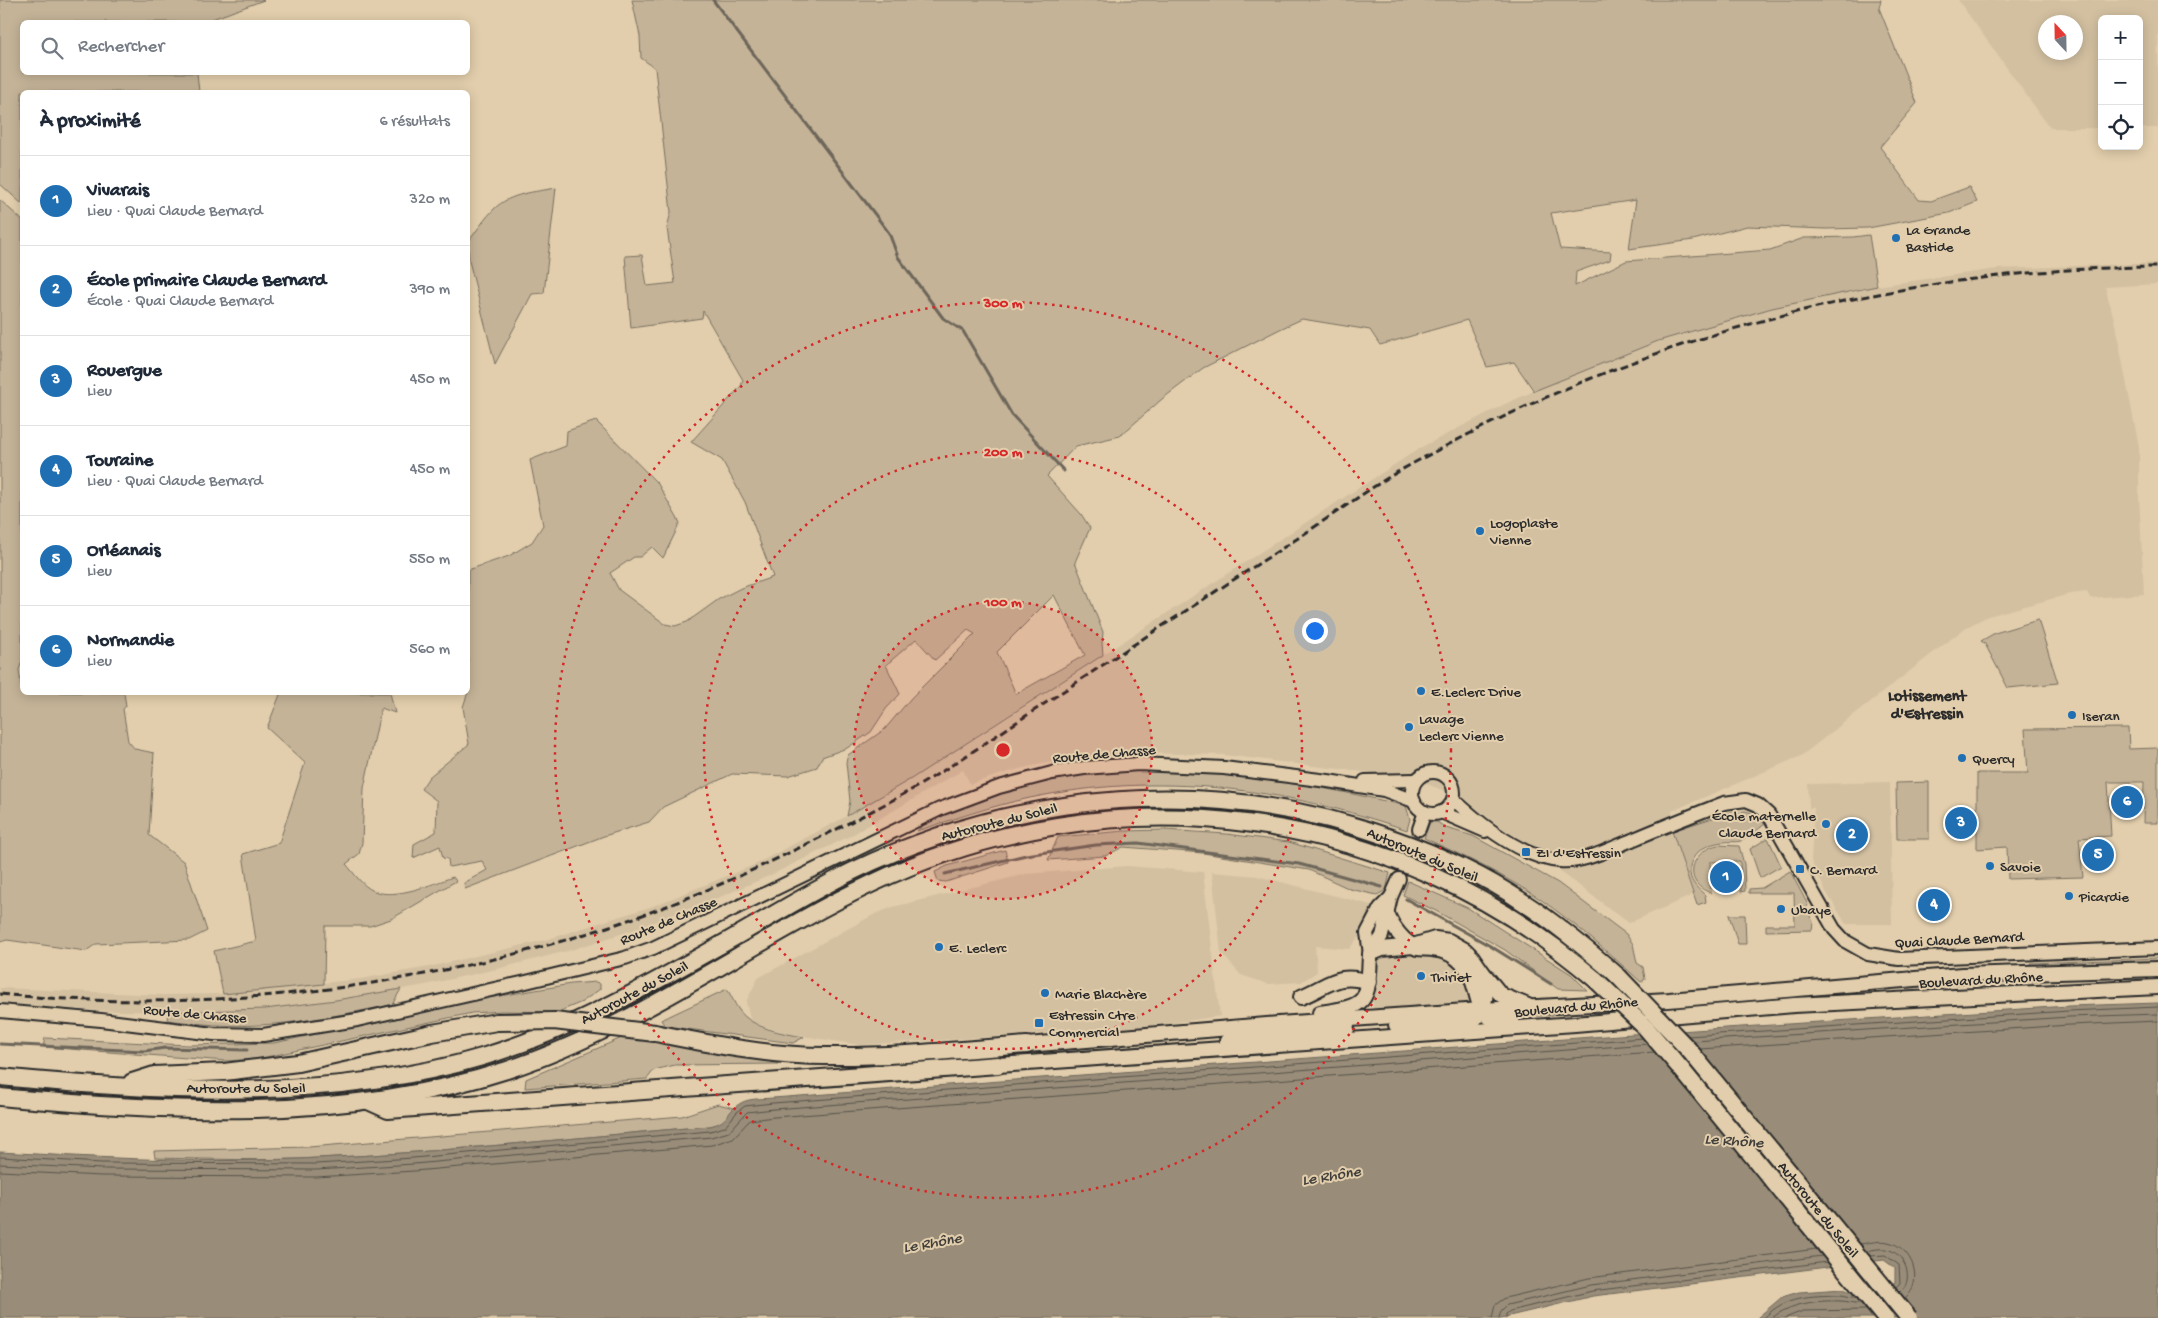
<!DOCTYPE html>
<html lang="fr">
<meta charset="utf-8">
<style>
body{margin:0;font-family:"Gochi Hand",sans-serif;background:#f2f2f3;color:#1f2937}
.controls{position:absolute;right:15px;top:15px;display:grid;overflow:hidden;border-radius:8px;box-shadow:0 2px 12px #0003}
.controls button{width:45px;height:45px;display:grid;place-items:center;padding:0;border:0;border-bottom:1px solid #e0e1e3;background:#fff;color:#1f2937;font:25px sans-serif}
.compass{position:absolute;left:2038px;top:15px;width:45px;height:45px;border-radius:50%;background:#fff;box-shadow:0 2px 12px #0003;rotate:338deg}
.you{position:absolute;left:1314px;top:630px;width:18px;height:18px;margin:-12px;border:4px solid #fff;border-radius:50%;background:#1a73e8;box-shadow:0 0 0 8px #1a73e833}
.badge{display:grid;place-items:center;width:32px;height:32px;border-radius:50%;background:#1f6fb2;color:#fff;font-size:16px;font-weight:700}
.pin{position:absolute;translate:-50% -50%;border:2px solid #fff;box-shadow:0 1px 5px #0006}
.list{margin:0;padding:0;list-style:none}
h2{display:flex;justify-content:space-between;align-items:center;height:65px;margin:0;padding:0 20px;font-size:21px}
h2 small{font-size:16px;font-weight:400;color:#747a83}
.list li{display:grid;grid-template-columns:32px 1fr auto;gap:15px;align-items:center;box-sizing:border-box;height:90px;padding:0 20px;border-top:1px solid #e0e1e3}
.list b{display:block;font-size:19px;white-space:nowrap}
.list p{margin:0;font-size:16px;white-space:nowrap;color:#747a83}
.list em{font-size:16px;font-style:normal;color:#747a83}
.icon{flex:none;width:28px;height:28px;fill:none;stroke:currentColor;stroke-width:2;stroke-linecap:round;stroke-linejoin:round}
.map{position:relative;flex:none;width:2158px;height:1318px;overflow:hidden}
.search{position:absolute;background:#fff;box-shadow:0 2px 12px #0003;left:20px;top:20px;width:450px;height:55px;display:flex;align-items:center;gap:12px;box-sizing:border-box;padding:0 18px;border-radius:8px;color:#747a83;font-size:19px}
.panel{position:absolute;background:#fff;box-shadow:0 2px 12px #0003;left:20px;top:90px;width:450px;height:605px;border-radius:8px}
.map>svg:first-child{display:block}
.built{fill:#d3c0a1;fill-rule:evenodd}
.green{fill:#c4b397;stroke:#786f61;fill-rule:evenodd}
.water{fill:#998d79;stroke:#6d665a}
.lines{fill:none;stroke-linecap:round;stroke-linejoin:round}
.shore{stroke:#57524a;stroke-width:1}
.stream{stroke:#6d665a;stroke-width:3}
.secondary-tunnel{stroke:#bdad92;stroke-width:12;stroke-dasharray:12 6;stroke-linecap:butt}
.secondary-casing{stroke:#2b2b2b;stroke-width:16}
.trunk-casing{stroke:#2b2b2b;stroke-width:18}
.motorway-casing{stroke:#2b2b2b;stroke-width:20}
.secondary{stroke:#e2ceac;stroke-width:12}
.trunk{stroke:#e2ceac;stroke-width:14}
.motorway{stroke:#e2ceac;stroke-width:16}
.rail{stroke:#2b2b2b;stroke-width:3;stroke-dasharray:8 4;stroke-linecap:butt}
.motorway-bridge-casing{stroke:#2b2b2b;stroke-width:20;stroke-linecap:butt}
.motorway-bridge{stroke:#e2ceac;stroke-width:16}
.ring{fill:none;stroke:#d62828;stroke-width:2.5;stroke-dasharray:2.5 5}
.poi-dot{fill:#1f6fb2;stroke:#e2ceac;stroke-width:2}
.labels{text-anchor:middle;stroke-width:4;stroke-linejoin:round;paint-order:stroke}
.poi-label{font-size:15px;fill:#2b2b2b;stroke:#e2ceac;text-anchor:start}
.street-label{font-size:15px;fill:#2b2b2b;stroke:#e2ceac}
.neighbourhood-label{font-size:16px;font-weight:bold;fill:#2b2b2b;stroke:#e2ceac}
.water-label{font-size:16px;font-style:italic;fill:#413f3b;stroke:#e2ceac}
.centre{fill:#d62828;stroke:#e2ceac;stroke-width:2.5}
.ring-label{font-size:15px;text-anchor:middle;font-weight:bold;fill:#d62828;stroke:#e2ceac;stroke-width:4;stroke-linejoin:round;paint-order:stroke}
</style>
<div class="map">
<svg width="2158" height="1318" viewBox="0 0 2158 1318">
<rect width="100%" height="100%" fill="#e2ceac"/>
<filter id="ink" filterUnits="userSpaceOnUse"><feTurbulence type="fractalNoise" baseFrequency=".02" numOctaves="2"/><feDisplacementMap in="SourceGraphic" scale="10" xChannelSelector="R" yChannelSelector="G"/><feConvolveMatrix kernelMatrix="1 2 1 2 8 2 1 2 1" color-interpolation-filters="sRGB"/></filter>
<g filter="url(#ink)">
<g class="built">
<path d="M1958 0H2158V128H2139V19H2102V128H2050ZM2076 22V52H2046V22Z"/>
<polygon points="2158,263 2158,284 2105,287 2114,319 2139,447 2139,496 2144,594 2090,598 2087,592 2070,594 1988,616 1965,628 1801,756 1672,811 1672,831 1693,895 1629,923 1462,798 1412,778 1224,755 1137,753 1075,757 1019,769 970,784 963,770 850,836 771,875 720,897 633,930 571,950 497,969 420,986 336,1000 265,1009 168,1012 27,1009 0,1005 0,988 162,995 223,994 360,979 429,967 545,940 653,906 754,865 847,816 977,737 1420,448 1503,405 1556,381 1658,341 1772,308 1877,286 1997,269"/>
<polygon points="1890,782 1892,924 1846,924 1826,892 1811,861 1814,808 1809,808 1808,784"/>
<polygon points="1127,866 1203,872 1220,1016 1138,1028 859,1045 783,1033 751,1022 746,1002 758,978 875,914 893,907 1026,874"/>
<polygon points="1212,872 1257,876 1375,906 1361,934 1349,949 1315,946 1317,972 1301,982 1268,984 1241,975 1221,953"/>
<polygon points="1430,953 1447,957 1464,972 1472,993 1468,1003 1373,1010 1373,969 1377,959 1386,955"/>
</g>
<g class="green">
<polygon points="0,0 264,0 204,22 22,22 22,72 197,73 199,92 22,92 22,204 0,184"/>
<path d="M632 0H1881L1879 8 1917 103 1880 147 1919 200 1931 201 1969 187 1977 202 1949 213 1868 228 1826 229 1747 226 1693 240 1629 249 1636 200 1551 213 1560 249 1611 252 1610 260 1576 272 1575 286 1626 261 1770 250 1804 238 1853 237 1869 235 1877 286 1772 308 1658 341 1534 391 1514 362 1487 367 1467 320 1380 345 1370 330 1302 319 1280 329 1203 368 1162 399 1120 436 1076 446 1047 476 1081 514 1090 528 1075 562 1103 632 1102 643 1103 655 911 779 847 816 850 801 846 762 848 755 885 729 911 698 975 634 968 630 935 660 916 639 886 665 900 694 886 709 871 732 847 748 822 757 817 767 788 776 732 774 663 807 649 822 604 836 465 889 464 883 487 870 482 861 449 867 448 859 443 858 440 846 413 858 414 844 436 832 437 801 421 789 429 777 469 744 463 707 468 692V570L509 556 532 542 543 525 530 460 566 446 567 431 596 421 658 484 680 523 663 558 652 547 640 557H634L610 573 619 590 665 624 675 626 687 622 719 599 741 588 773 577 745 502 722 460 691 442 741 386 743 380 703 311 702 318 631 328 625 256 642 255 647 286 675 283 667 228 671 212 655 68 641 58 640 36ZM1054 595 1085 655 1016 694 997 652Z"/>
<path d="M556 188 544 293 532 294 495 364 469 261 468 242C476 232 484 219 494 209 510 193 535 192 556 188Z"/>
<polygon points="0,200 22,220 22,661 19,670 22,692 124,693 126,706 123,709 128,741 135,749 154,753 149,835 184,862 207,931 189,940 96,944 86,951 7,940 0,942"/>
<polygon points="2038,620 2058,683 2008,688 1985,644 1981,641 1995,633"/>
<path d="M281 692 390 693 395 713 381 708 364 788 362 843 359 854 346 864C354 873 362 886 374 891 395 900 432 884 453 877L456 881 391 919 370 926H325L324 984 223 994 214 951 256 941 243 854 279 843 305 763 267 728Z"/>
<polygon points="2128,728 2129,749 2158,748 2158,823 2143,823 2144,782 2108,782 2111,836 2079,838 2083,877 2008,879 2007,847 1977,849 1977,773 2028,773 2025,729"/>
<path d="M1132 770C1224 770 1316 784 1406 806L1410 819 1407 830C1284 788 1159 771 1030 798 991 806 954 819 917 831L932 818 980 799 1019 787 1081 775Z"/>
<polygon points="1929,782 1929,839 1897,839 1896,783"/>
<path d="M1746 811 1757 815 1765 824C1758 829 1751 836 1743 840 1738 843 1730 841 1724 842 1708 843 1691 852 1690 869 1689 881 1697 888 1705 895L1706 902 1697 905 1672 831 1731 812Z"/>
<path d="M1430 822H1437L1446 828 1473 836 1558 883 1626 934 1633 944 1637 963 1643 967 1645 979 1641 982C1609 953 1576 924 1540 899 1504 875 1464 856 1424 838Z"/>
<polygon points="1164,830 1227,834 1289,842 1390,873 1386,890 1377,895 1350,889 1309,870 1203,853 1123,847 1105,856 1048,860 1058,837 1124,831"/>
<polygon points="1768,838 1781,866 1760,878 1750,849"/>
<path d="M1718 845 1739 846 1744 864 1745 891 1741 892 1740 861 1710 862 1711 893C1681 883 1691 850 1718 845Z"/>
<polygon points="1005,850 1008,862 946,882 938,881 935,872 947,866"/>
<polygon points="1790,871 1808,905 1806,908 1813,922 1812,930 1766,931 1766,925 1795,925 1794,893 1749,893 1749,889 1762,888"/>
<polygon points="1408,881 1468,908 1571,974 1587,990 1558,989 1505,950 1436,911 1403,895"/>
<polygon points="1729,915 1745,915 1746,944 1738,944"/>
<polygon points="2158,958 2158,961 2030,967 2030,963"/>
<polygon points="596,982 600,984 600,989 582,1002 558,1012 502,1011 472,1013 257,1059 226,1061 43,1047 45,1038 188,1045 274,1043 476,1000 571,984"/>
<path d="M401 989 392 1005C348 1013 304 1023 259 1025 229 1027 198 1024 167 1020L168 1012 265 1009 336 1000Z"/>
<path d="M727 989C731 995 734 1003 739 1010 753 1029 782 1033 804 1037L793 1043 665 1026 661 1020Z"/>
<polygon points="624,1037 778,1058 778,1064 675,1065 654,1070 647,1079 525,1088 526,1079"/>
<path d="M718 1104 734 1108 723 1123 710 1126C579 1137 449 1152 318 1158 264 1161 209 1159 155 1158L154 1151 309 1147 682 1116Z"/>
</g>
<path class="water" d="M2158 1003V1318H1757L1782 1297 1799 1292 1843 1289 1851 1292 1885 1288 1895 1282V1268L1884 1260 1593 1296 1501 1318H0V1152C105 1158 212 1164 318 1158 449 1152 579 1137 710 1126 731 1121 725 1112 741 1103 749 1098 763 1099 773 1098L1632 1034 2069 1006Z"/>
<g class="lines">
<g class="shore">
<polyline points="1688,1036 2069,1011 2158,1007"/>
<polyline points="1694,1041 2069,1017 2158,1014"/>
<polyline points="1700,1049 2070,1025 2158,1021"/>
<polyline points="0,1157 102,1163 316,1164 413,1158 710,1131 725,1127 737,1112 745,1106 773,1103 1643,1038"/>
<polyline points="0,1164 102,1169 316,1170 414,1164 711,1137 729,1132 747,1112 774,1109 1648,1044"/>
<polyline points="0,1171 101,1176 316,1177 414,1171 712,1145 733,1138 750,1120 774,1117 1654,1052"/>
<path d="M1860 1244C1869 1243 1880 1240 1888 1242 1912 1247 1925 1281 1905 1298"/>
<path d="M1866 1251C1872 1250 1880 1248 1886 1249 1904 1252 1916 1279 1900 1292"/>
<polyline points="1871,1256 1885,1255 1899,1265 1900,1283 1896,1287"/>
<polyline points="1492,1318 1495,1305 1505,1298 1589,1278 1817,1249"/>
<polyline points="1499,1318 1501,1311 1507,1305 1591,1285 1822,1256"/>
<polyline points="1506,1318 1506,1314 1510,1311 1592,1291 1827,1262"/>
<path d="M1764 1318C1786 1295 1810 1296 1840 1295 1846 1295 1850 1298 1856 1297"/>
<path d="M1772 1318C1790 1303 1818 1300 1841 1301 1848 1301 1853 1304 1860 1303"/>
<polyline points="1785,1318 1803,1311 1866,1310"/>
</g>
<g class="stream">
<polyline points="713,0 889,233 898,257 943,318 963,331 1012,415 1064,471"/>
<polyline points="945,874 1026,855 1096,845 1138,843 1299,864 1382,887"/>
<polyline points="1406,899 1492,947 1551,984"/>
<polyline points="0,1044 144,1051 165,1048 247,1050"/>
</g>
<polyline class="secondary-tunnel" points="1399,879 1419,829"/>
<defs>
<g id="secondary">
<circle cx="1433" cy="793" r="21"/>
<polyline points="1365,781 1416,780"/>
<path d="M1453 799C1480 824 1522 858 1560 861 1585 863 1609 849 1632 840 1662 827 1693 815 1724 803L1746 800 1758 805 1769 815 1834 929 1845 941 1868 954 1899 959 2158 948"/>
<polyline points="1441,812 1485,831"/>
<polyline points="1419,829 1425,812"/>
<polyline points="1370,954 1382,936 1391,897 1399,879"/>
<polyline points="1370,954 1367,933 1380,908 1391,897"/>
<polyline points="0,1011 101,1020 214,1034 263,1035 357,1020 526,982 625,958 653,948 940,809 999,787 1052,773 1084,768 1139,764 1224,768 1328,781 1384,790 1414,801"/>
</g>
<g id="trunk">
<path d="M1387 914C1392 927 1404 943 1417 948 1422 949 1427 948 1432 949 1444 950 1455 955 1463 964 1484 986 1468 1025 1512 1021"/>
<path d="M1301 997C1330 985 1337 972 1369 982"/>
<path d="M1320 1013C1369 1006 1368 1002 1370 954L1382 949 1413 946 1435 939 1449 941 1465 950 1472 957 1483 973 1501 995 1528 1006"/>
<path d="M1396 1025 1461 1022 1475 1019C1488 1000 1487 995 1483 973"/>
<polyline points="1227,1041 1272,1035 1347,1029"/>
<polyline points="1027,1045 1279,1024 1481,1010 1669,1000 1962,975 2158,969"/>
<polyline points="998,1065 1575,1024 1794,1005 2158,987"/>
</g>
<g id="motorway">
<path d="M655 1033C711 1044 768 1056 825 1056 892 1057 960 1050 1027 1045"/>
<path d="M0 1077C156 1092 331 1102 482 1057 565 1032 641 990 717 947 762 922 806 894 853 871 1022 790 1213 774 1391 838 1437 854 1483 875 1523 902 1557 924 1588 950 1619 977"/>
<polyline points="132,1082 154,1075 224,1072 298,1063 432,1033 497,1022"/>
<path d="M0 1097C168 1112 344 1123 507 1070 638 1027 747 943 871 884 1112 769 1393 805 1596 980"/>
<polyline points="368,1101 388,1110 998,1065"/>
</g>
</defs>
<use href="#secondary" class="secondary-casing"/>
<use href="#trunk" class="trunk-casing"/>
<use href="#motorway" class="motorway-casing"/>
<use href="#secondary" class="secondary"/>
<use href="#trunk" class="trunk"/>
<use href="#motorway" class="motorway"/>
<path class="rail" d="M0 994C221 1016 458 985 667 906 743 877 817 840 889 802 943 774 996 735 1047 702 1128 648 1210 595 1292 542 1324 521 1356 498 1389 477 1416 461 1444 447 1471 433 1683 325 1920 268 2158 267"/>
<defs>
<g id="motorway-bridge">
<polyline points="1619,977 1689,1050 1909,1318"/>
<polyline points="1596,980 1646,1028 1682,1070 1885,1318"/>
<polyline points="497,1022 554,1021 655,1033"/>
</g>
</defs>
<use href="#motorway-bridge" class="motorway-bridge-casing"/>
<use href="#motorway-bridge" class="motorway-bridge"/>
</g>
</g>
<circle cx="1003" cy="750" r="149" fill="#d62828" fill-opacity=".12"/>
<g class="ring">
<circle cx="1003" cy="750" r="149"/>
<circle cx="1003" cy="750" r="299"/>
<circle cx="1003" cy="750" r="448"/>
</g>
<g class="poi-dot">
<circle cx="1896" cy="238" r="5"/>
<circle cx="1480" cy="531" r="5"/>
<circle cx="1421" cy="691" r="5"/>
<circle cx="2072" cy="715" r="5"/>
<circle cx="1409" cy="727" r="5"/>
<circle cx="1962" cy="758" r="5"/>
<circle cx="1826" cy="824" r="5"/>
<rect x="1521" y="847" width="10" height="10" rx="2.5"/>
<circle cx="1990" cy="866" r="5"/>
<rect x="1795" y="864" width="10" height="10" rx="2.5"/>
<circle cx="2069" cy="896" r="5"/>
<circle cx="1781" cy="909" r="5"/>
<circle cx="939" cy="947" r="5"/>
<circle cx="1421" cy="976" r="5"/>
<circle cx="1045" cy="993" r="5"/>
<rect x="1034" y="1018" width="10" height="10" rx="2.5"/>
</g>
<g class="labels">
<g class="poi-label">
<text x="1906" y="234">La Grande<tspan x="1906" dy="17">Bastide</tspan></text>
<text x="1490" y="527">Logoplaste<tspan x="1490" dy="17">Vienne</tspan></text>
<text x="1431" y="696">E.Leclerc Drive</text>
<text x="2082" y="720">Iseran</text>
<text x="1419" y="723">Lavage<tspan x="1419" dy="17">Leclerc Vienne</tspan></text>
<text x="1972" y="763">Quercy</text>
<text x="1816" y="820" text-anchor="end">École maternelle<tspan x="1816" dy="17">Claude Bernard</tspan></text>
<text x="1536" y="857">ZI d'Estressin</text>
<text x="2000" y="871">Savoie</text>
<text x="1810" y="874">C. Bernard</text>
<text x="2079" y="901">Picardie</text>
<text x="1791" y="914">Ubaye</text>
<text x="949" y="952">E. Leclerc</text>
<text x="1431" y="981">Thiriet</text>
<text x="1055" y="998">Marie Blachère</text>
<text x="1049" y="1019">Estressin Ctre<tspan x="1049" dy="17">Commercial</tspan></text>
</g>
<g class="street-label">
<text transform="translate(1104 753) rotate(-5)" y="5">Route de Chasse</text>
<text transform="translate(999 821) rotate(-14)" y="5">Autoroute du Soleil</text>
<text transform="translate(1423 854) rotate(23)" y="5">Autoroute du Soleil</text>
<text transform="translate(668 920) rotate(-23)" y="5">Route de Chasse</text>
<text transform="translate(1959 939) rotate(-3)" y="5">Quai Claude Bernard</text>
<text transform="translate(1981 979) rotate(-3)" y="5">Boulevard du Rhône</text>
<text transform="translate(634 992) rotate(-28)" y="5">Autoroute du Soleil</text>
<text transform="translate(1576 1006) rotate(-5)" y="5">Boulevard du Rhône</text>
<text transform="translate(195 1013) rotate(5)" y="5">Route de Chasse</text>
<text x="246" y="1092">Autoroute du Soleil</text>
<text transform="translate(1819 1209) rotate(51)" y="5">Autoroute du Soleil</text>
</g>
<g class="neighbourhood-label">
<text x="1927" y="700">Lotissement<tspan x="1927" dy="18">d'Estressin</tspan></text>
</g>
<g class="water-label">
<text transform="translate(1734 1139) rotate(4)" y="6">Le Rhône</text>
<text transform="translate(1331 1174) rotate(-9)" y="6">Le Rhône</text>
<text transform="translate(932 1241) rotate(-10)" y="6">Le Rhône</text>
</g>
</g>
<circle cx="1003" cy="750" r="8" class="centre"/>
<g class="ring-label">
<text x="1003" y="307">300 m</text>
<text x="1003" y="456">200 m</text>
<text x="1003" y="606">100 m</text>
</g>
</svg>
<div class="controls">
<button>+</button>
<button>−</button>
<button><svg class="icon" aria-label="locate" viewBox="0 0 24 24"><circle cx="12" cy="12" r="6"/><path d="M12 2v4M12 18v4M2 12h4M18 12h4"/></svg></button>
</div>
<svg class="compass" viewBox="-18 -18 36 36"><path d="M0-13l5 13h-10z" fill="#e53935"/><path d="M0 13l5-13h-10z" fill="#747a83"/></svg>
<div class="you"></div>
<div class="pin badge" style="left:1726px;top:877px">1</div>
<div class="pin badge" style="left:1852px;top:835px">2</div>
<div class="pin badge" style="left:1961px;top:823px">3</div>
<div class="pin badge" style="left:1934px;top:905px">4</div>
<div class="pin badge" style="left:2098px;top:855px">5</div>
<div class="pin badge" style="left:2127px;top:802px">6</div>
<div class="search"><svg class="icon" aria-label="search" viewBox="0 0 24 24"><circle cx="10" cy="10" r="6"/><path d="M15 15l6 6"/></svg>Rechercher</div>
<section class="panel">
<h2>À proximité<small>6 résultats</small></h2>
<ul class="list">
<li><span class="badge">1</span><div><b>Vivarais</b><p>Lieu · Quai Claude Bernard</p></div><em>320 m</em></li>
<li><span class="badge">2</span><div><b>École primaire Claude Bernard</b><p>École · Quai Claude Bernard</p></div><em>390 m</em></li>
<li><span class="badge">3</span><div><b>Rouergue</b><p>Lieu</p></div><em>450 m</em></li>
<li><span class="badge">4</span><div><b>Touraine</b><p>Lieu · Quai Claude Bernard</p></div><em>450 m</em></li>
<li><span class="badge">5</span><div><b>Orléanais</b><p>Lieu</p></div><em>550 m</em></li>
<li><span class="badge">6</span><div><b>Normandie</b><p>Lieu</p></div><em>560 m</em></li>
</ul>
</section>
</div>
